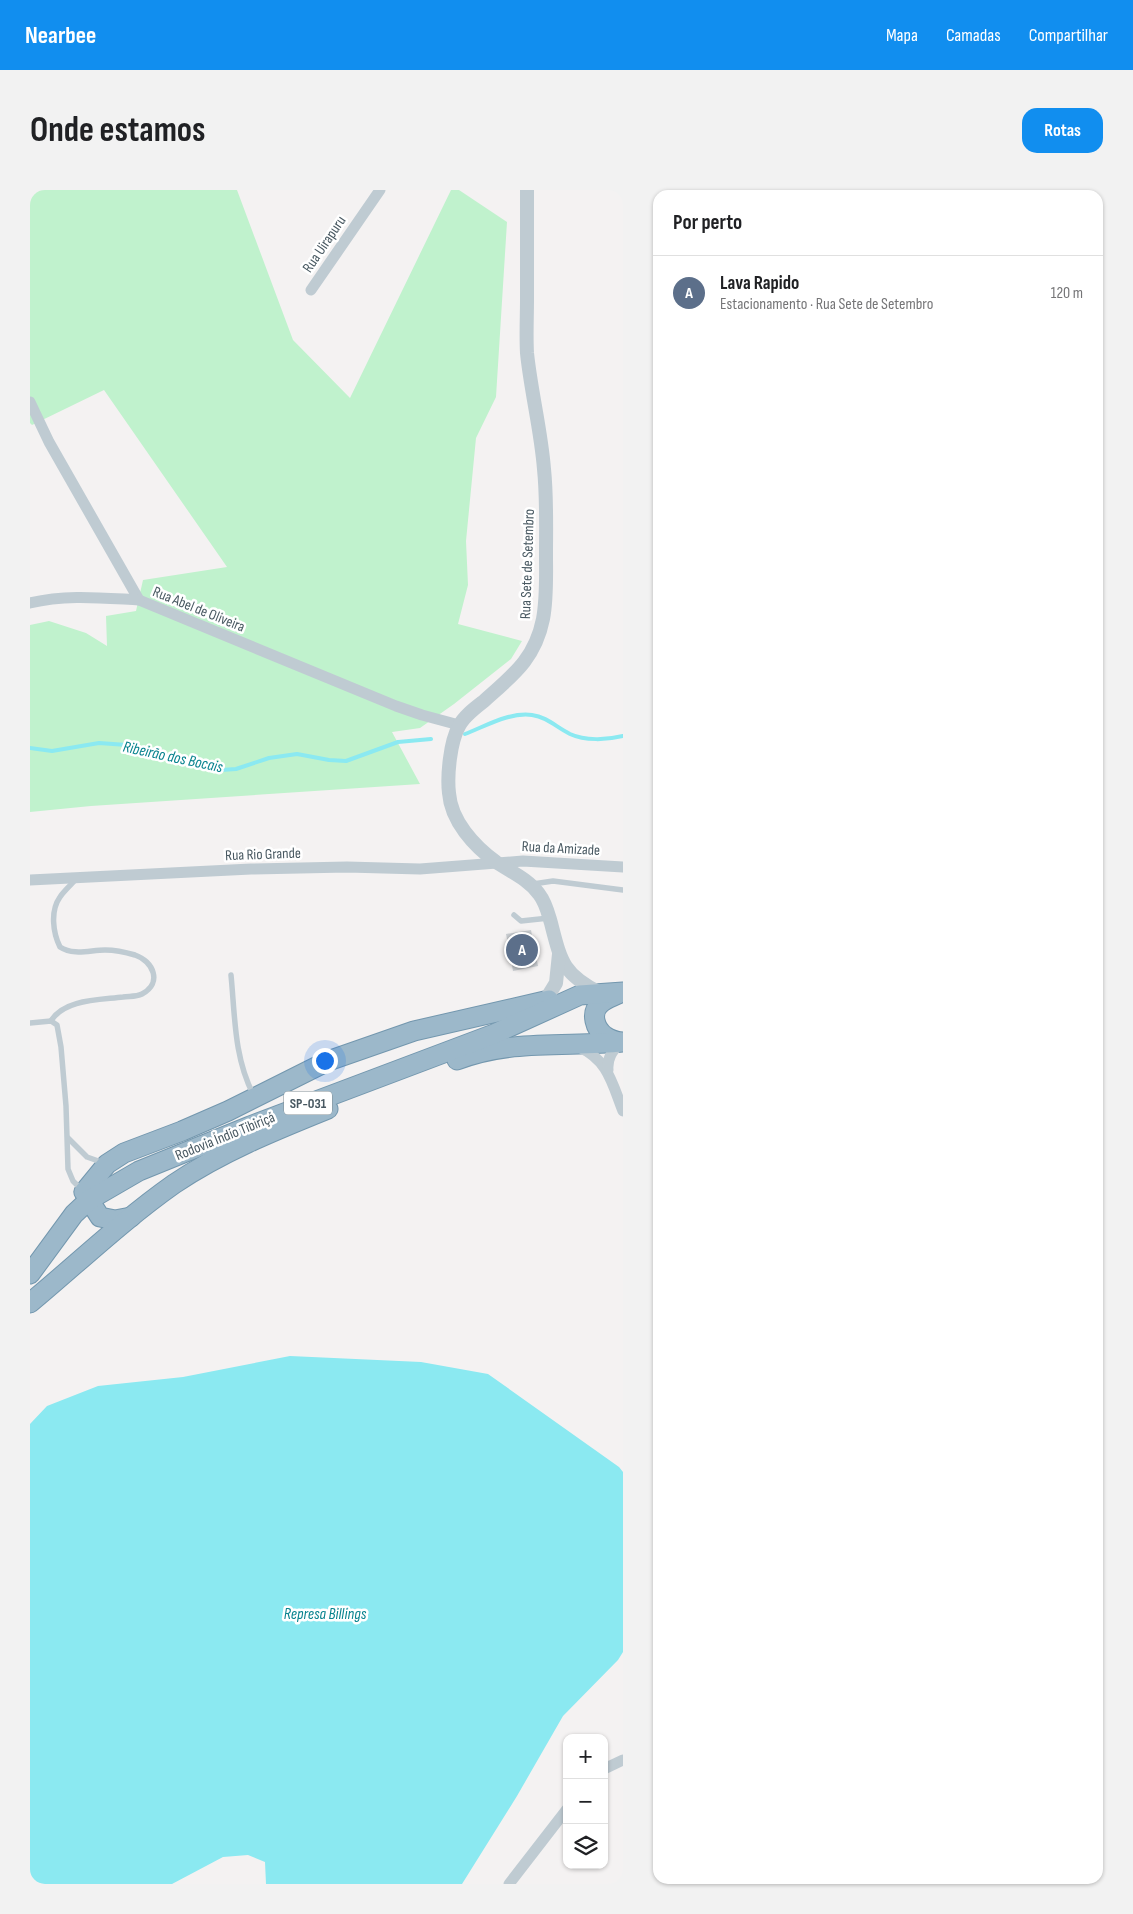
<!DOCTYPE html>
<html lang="pt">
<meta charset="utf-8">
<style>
body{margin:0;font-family:"Sofia Sans Condensed",sans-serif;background:#f2f2f2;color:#202124}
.controls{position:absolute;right:15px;bottom:15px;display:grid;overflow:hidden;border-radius:10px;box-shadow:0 1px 4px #0004}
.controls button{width:45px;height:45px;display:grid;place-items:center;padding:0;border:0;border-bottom:1px solid #e0e0e0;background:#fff;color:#202124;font:25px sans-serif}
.you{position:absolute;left:294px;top:870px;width:18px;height:18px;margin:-12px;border:4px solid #fff;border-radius:50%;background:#1a73e8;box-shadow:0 0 0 8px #1a73e833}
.badge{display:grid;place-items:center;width:32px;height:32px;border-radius:50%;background:#118eef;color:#fff;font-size:16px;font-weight:700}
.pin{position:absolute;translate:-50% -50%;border:2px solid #fff;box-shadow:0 1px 5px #0006}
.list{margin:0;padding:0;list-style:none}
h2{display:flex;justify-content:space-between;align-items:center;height:65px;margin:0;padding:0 20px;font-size:21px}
h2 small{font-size:16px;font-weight:400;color:#757577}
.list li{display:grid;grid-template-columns:32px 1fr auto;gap:15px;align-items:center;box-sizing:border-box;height:75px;padding:0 20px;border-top:1px solid #e0e0e0}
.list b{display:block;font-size:19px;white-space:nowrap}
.list p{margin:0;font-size:16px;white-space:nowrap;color:#757577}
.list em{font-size:16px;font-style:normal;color:#757577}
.icon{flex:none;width:28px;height:28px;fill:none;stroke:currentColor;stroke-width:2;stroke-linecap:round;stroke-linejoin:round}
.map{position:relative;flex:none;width:593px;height:1694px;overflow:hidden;border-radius:15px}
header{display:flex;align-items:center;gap:30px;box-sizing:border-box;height:70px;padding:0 25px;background:#118eef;color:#fff}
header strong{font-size:24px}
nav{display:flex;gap:28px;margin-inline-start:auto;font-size:18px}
.intro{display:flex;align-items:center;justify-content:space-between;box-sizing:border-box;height:120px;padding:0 30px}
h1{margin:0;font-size:35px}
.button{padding:12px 22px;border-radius:15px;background:#118eef;color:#fff;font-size:18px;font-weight:700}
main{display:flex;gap:30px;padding:0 30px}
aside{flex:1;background:#fff;border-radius:15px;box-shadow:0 1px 4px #0004}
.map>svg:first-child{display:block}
.green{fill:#c0f2cd}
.water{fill:#8be9f1}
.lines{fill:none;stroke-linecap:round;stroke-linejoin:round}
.stream{stroke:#8be9f1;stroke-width:4}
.building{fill:#ccd0d4}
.trunk-casing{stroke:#7397ae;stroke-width:21}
.service{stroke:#bfcbd2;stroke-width:5.5}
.minor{stroke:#bfcbd2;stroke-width:11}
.tertiary{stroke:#bfcbd2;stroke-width:14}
.trunk{stroke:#9cb8ca;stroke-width:19}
.labels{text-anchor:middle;stroke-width:5;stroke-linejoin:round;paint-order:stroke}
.shield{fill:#fff;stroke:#7f8a90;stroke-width:1}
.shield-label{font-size:14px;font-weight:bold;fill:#485861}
.street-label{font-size:15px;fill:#485861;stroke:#fff}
.water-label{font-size:16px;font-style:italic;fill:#08838e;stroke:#fff}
</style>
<header>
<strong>Nearbee</strong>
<nav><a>Mapa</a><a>Camadas</a><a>Compartilhar</a></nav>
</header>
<div class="intro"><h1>Onde estamos</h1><a class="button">Rotas</a></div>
<main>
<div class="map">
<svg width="593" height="1694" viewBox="0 0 593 1694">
<rect width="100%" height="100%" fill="#f4f2f2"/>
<polygon class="green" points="0,0 207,0 263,150 320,208 421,0 429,0 477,32 466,207 446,248 436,351 438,395 428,434 492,451 481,469 424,514 390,538 362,542 390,594 61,616 0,622 0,435 19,431 56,443 77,456 76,426 106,421 113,390 197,377 74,200 2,235 0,233"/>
<polygon class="water" points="260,1166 391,1172 458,1184 589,1277 593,1282 593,1462 588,1470 533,1526 487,1606 432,1694 236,1694 235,1672 218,1665 193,1667 142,1694 0,1694 0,1234 17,1216 68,1196 153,1187"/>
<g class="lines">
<g class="stream">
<path d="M435 544C456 536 479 522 502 525 517 527 526 537 540 544 555 551 577 550 593 546"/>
<polyline points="0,558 22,561 69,553 97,555 191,580 206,579 239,568 267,564 299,570 316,571 368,552 401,549"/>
</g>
</g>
<polygon class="building" points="501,740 508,776 483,781 476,744"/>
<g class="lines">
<defs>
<g id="trunk">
<path d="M588 804C582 807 575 809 570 814 560 823 565 839 575 846 579 849 585 851 590 852"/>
<path d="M427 870C481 849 537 857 593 852"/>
<polyline points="101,1027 85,1030 70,1027 54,1002 77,974 94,963 152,941 198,921 298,871 384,841 519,810"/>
<polyline points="0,1084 44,1024 59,1010 109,981 220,936 464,844 550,805 593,802"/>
<path d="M0 1113C48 1073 93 1030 144 994 191 962 246 940 298 919"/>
</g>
</defs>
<use href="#trunk" class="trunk-casing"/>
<g class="service">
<polyline points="503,694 523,691 593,700"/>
<polyline points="484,725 491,731 519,728"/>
<path d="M201 785C205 826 204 867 223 904"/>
<path d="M21 831C34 809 70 810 93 807 99 806 106 807 112 804 133 793 123 771 105 765 95 762 85 760 75 760 60 760 44 766 30 757 23 743 20 721 30 707 34 701 41 695 46 689"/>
<polyline points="0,833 21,831 27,835 31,857 36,916 38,979 43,991 51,999"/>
<polyline points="38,948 57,967 74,973"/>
</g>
<g class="minor">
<polyline points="281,100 350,0"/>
<polyline points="0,212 19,252 109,410 366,516 392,525 429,535"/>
<path d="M0 413C36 404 72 408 109 410"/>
<polyline points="0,690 221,679 317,677 390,679 493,671 593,677"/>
<path d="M549 857C578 870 582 893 593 921"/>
<path d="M578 880C577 868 582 862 590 852"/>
<polyline points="574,1579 593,1570"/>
<polyline points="479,1694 537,1619"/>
</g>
<g class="tertiary">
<path d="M497 0C497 36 497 72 497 109 497 127 496 145 497 163 501 202 511 240 514 279 517 308 516 337 516 365 516 386 517 408 513 429 505 469 483 485 454 511 445 518 434 526 429 536 420 552 417 586 419 603 421 631 444 656 466 672 481 682 498 689 509 704 516 713 518 723 521 733 531 772 533 784 570 803"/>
<polyline points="515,811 526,793 529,764"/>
</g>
<use href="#trunk" class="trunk"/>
</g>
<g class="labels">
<rect class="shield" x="254" y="901.5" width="48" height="23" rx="4"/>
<g class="shield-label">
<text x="278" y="918">SP-031</text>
</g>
<g class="street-label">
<text transform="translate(294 54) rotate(-56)" y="5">Rua Uirapuru</text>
<text transform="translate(497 374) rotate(-88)" y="5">Rua Sete de Setembro</text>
<text transform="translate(169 419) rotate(22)" y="5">Rua Abel de Oliveira</text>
<text transform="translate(531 658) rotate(3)" y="5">Rua da Amizade</text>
<text transform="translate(233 664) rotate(-2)" y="5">Rua Rio Grande</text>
<text transform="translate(195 946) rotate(-22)" y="5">Rodovia Índio Tibiriçá</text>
</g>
<g class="water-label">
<text transform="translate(143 566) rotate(12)" y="6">Ribeirão dos Bocais</text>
<text x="295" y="1429">Represa Billings</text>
</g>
</g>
</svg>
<div class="controls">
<button>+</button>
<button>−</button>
<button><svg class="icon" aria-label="layers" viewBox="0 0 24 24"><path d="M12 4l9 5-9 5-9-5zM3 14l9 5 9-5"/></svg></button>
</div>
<div class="you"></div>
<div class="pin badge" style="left:492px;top:760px;background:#5c6f8a">A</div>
</div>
<aside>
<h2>Por perto<small></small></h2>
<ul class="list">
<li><span class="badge" style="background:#5c6f8a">A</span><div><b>Lava Rapido</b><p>Estacionamento · Rua Sete de Setembro</p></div><em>120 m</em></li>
</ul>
</aside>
</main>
